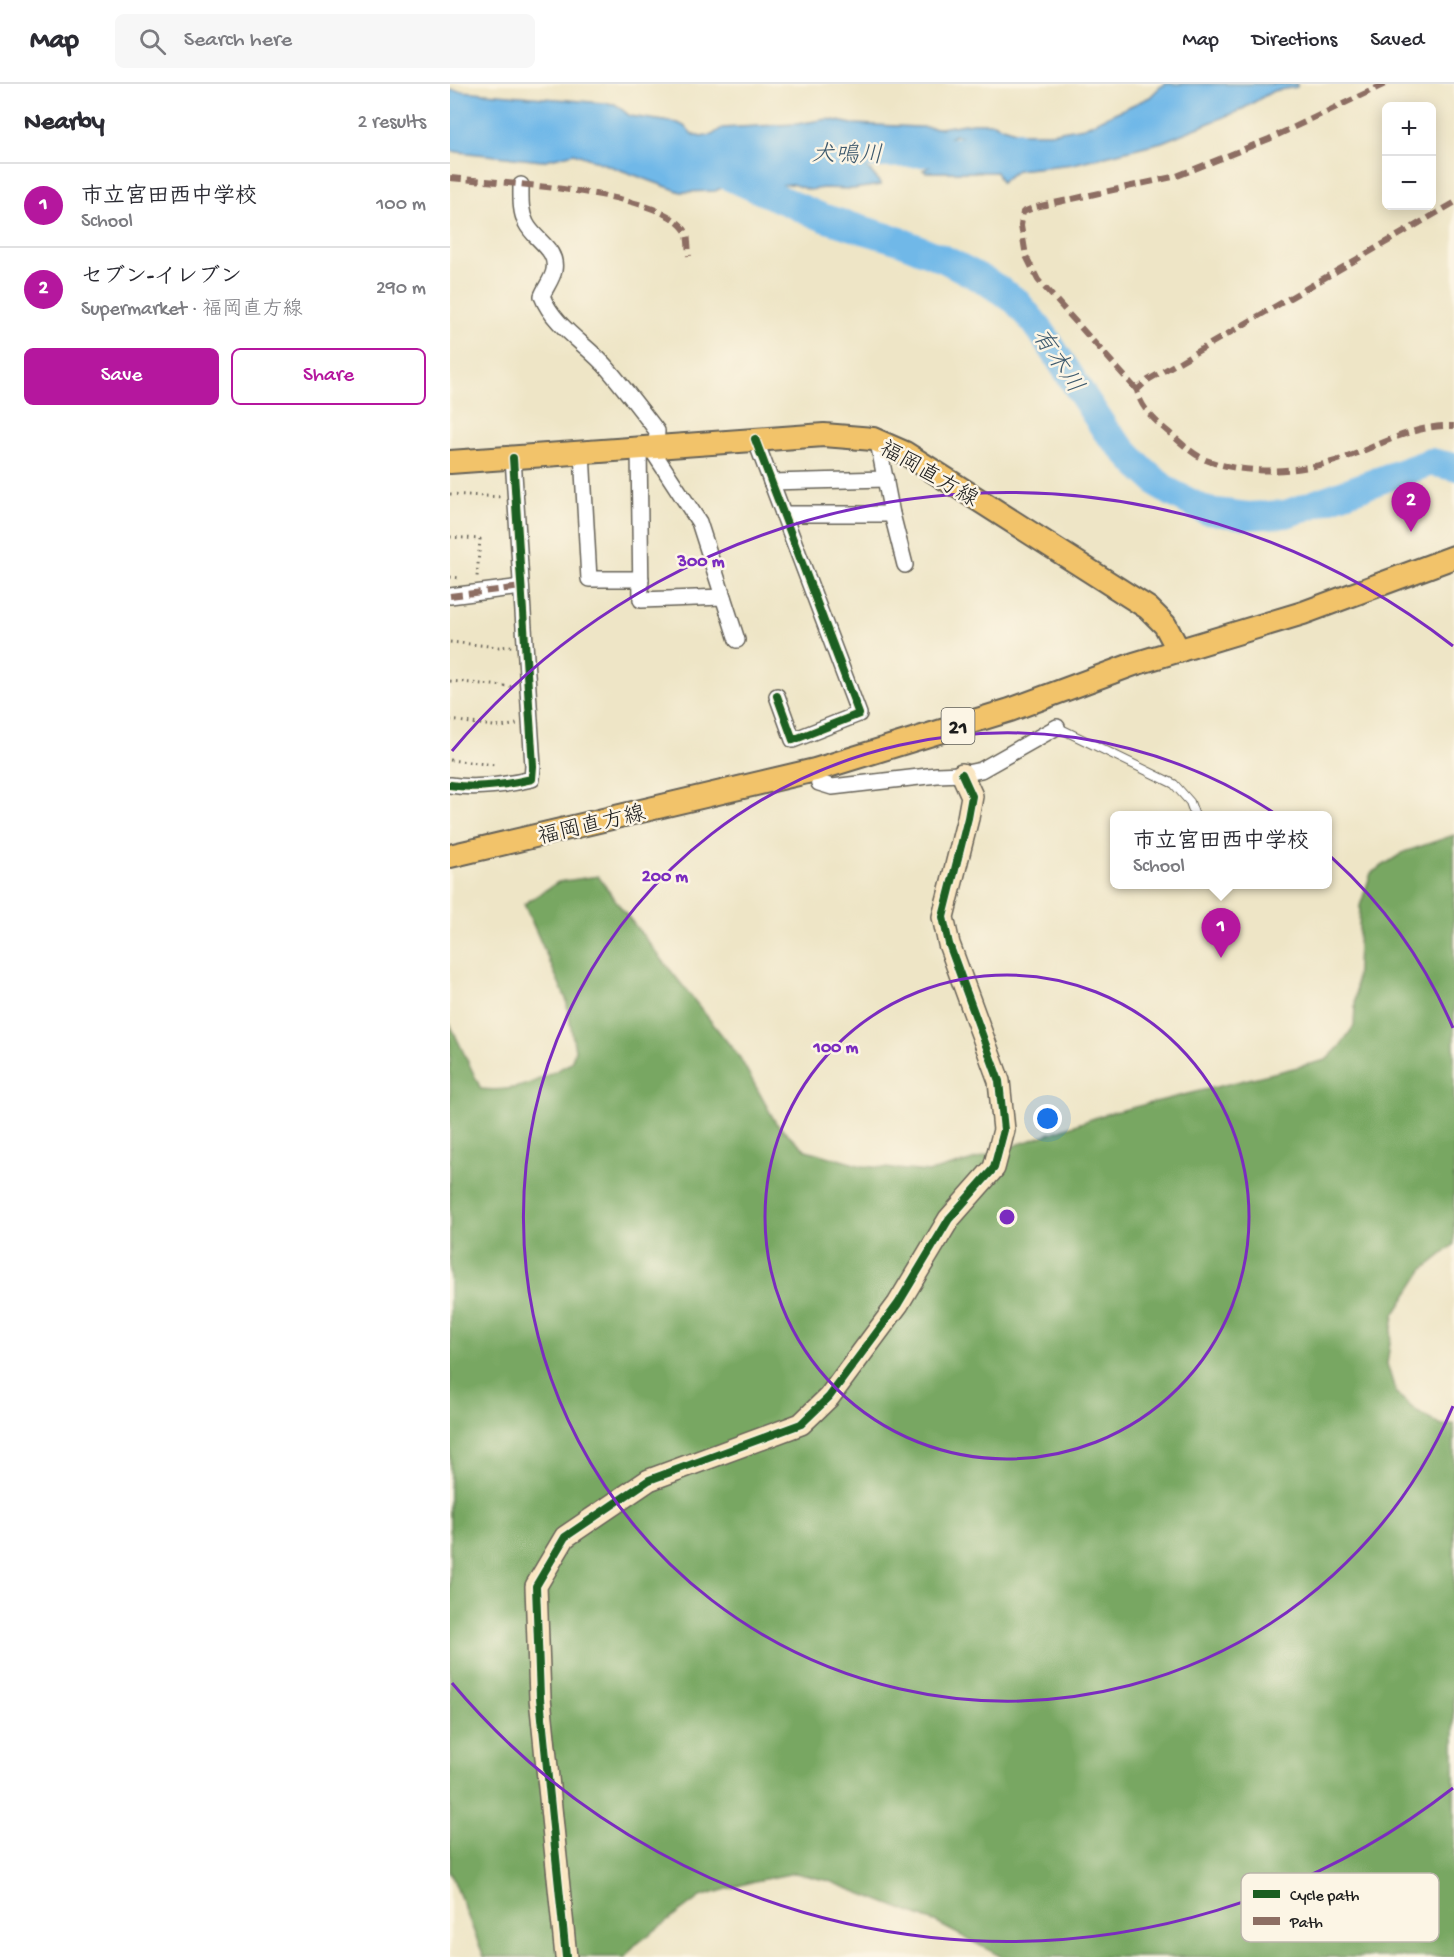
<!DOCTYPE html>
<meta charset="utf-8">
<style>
body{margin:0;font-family:"Gochi Hand","Klee One",sans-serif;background:#f7f7f7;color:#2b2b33}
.controls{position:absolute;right:18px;top:18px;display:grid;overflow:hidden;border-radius:9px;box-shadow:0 3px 15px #0003}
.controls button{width:54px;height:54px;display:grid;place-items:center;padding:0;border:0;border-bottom:2px solid #e1e1e2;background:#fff;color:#2b2b33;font:30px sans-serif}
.you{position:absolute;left:598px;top:1035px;width:21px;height:21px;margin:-15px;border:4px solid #fff;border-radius:50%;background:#1a73e8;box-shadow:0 0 0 9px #1a73e833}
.badge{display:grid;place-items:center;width:39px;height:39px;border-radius:50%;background:#b5179e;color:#fff;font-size:20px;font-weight:700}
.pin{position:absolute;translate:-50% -50px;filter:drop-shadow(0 2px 3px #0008)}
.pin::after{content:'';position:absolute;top:32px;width:21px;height:18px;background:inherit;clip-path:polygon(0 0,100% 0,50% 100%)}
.popup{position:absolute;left:660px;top:727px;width:222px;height:78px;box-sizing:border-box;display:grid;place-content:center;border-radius:9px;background:#fff;filter:drop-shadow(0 2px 4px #0005);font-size:20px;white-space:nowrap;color:#7c7c81}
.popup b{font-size:22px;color:#2b2b33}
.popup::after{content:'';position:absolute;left:50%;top:100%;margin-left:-12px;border:12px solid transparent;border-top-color:#fff}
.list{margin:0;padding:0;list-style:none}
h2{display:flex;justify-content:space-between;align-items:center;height:78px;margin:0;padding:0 24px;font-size:26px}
h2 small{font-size:20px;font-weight:400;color:#7c7c81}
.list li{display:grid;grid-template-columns:39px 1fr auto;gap:18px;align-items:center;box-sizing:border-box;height:84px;padding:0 24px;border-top:2px solid #e1e1e2}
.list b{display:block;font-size:22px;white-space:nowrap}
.list p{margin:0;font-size:20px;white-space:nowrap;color:#7c7c81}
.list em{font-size:20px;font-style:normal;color:#7c7c81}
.actions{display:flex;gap:12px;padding:18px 24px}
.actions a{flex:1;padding:14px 0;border:2px solid #b5179e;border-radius:9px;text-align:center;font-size:21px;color:#b5179e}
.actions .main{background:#b5179e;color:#fff}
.icon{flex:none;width:33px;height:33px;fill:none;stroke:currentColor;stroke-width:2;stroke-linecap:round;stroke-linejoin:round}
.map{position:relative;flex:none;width:1004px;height:1873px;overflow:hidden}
header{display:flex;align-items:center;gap:36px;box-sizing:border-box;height:84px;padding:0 30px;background:#fff;border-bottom:2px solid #e1e1e2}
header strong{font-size:28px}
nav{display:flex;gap:33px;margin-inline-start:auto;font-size:21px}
.search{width:420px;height:54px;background:#f7f7f7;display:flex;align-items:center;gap:15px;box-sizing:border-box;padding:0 21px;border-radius:9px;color:#7c7c81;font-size:22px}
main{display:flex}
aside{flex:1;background:#fff}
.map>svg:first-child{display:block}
.forest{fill:#78a762;stroke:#4a623f;stroke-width:1.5}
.water{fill:#70b8e8;stroke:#466a82;stroke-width:1.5}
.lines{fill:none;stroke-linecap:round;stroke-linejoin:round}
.river{stroke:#70b8e8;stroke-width:28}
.lane-casing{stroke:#666258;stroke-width:10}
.street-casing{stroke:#666258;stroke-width:18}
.secondary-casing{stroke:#666258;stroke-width:24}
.primary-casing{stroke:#666258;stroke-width:26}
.path{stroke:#666258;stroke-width:3;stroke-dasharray:1.5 4.5;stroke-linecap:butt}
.lane{stroke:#fff;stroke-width:8}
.street{stroke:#fff;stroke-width:15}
.secondary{stroke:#fae7c3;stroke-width:21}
.primary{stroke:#f2c36a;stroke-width:22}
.quiet{stroke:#8d6e63;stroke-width:6;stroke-dasharray:12 6;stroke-linecap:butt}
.cycleway-casing{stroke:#fcf5e5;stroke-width:11}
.cycleway{stroke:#1b5e20;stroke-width:8}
.ring{fill:none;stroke:#7b2cbf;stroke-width:3}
.labels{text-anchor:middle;stroke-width:5;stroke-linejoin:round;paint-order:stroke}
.shield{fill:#fcf5e5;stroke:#5f5d58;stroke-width:1.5}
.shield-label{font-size:21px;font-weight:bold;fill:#1c1c1c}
.street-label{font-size:22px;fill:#1c1c1c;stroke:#fcf5e5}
.water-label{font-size:24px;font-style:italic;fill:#3e5a6e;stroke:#fcf5e5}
.key{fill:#fcf5e5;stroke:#b9b4a9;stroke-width:1.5}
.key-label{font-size:16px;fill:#1c1c1c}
.centre{fill:#7b2cbf;stroke:#fcf5e5;stroke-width:3}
.ring-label{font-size:18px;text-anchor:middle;font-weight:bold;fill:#7b2cbf;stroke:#fcf5e5;stroke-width:5;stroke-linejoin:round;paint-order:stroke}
</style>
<header>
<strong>Map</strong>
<div class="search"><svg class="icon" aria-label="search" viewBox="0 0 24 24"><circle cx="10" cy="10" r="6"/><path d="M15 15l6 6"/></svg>Search here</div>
<nav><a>Map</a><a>Directions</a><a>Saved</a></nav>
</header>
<main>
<aside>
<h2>Nearby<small>2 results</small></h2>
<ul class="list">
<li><span class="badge">1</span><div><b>市立宮田西中学校</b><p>School</p></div><em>100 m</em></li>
<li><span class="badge">2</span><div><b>セブン-イレブン</b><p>Supermarket · 福岡直方線</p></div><em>290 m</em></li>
</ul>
<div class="actions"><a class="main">Save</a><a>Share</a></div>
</aside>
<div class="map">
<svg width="1004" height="1873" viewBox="0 0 1004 1873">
<rect width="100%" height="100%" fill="#fcf5e5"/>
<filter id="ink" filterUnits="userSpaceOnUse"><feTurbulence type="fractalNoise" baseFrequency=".0167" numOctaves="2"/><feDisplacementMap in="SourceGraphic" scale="12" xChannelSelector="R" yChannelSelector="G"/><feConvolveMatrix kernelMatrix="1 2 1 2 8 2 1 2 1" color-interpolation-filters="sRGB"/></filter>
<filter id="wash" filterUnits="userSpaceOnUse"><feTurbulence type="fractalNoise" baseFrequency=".008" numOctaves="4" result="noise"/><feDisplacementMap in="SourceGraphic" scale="24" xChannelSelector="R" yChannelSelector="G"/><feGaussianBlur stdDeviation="1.35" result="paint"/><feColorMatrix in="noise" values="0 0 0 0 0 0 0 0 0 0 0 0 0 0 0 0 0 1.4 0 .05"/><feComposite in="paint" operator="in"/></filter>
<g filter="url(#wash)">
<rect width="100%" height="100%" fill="#eee5c6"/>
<path class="forest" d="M1004 751V1161L973 1186 944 1231 937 1280 946 1309 967 1328 992 1342 1004 1340V1873H552L487 1839 379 1797 345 1789 305 1797 250 1813 184 1862 176 1873H34L0 1787V940L31 1005C68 1009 89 996 121 979L125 966 116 915 74 820 108 798 148 792 172 825 290 974 326 1039 356 1066 412 1082 480 1088 520 1077 656 1030 876 976 890 962 904 942 910 822 921 789 954 768Z"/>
<path class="water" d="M716 0H847V3L823 7 789 27 712 58 623 80 567 86 551 98 546 88H476L473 86 481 82 499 79 512 80 532 72 523 57 505 51C479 68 426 62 394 62 381 62 371 65 357 64L362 79C394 90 405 60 431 101L403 105 373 104 359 106 342 100 319 102 302 95 276 102 265 107 231 108 124 69 92 77 0 67V6L165 20 180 32 228 39 236 43 242 50 251 53 262 51 272 44 347 40 378 35 402 40 490 44 522 39H543L552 43 572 49H600L634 43 700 13 710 3Z"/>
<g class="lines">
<g class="river">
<path d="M321 66C403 71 485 73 566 61"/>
<polyline points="254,82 374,134 450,157 496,176 536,197 566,217 591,247 656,347 688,381 716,406 757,427 798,432 836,430 981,378 1004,383"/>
</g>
</g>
</g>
<g filter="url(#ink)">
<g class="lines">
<defs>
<polyline id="lane" points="607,643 724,700 740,718 745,732"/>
<g id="street">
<path d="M71 101C71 114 70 127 76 139 84 156 108 165 104 186 103 194 95 204 92 212 104 243 137 260 158 285 175 305 191 326 207 347L206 363"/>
<polyline points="305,355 409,630 343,656 327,612"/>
<polyline points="428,358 442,430 455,481"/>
<polyline points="200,363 249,438 287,556"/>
<polyline points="189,364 191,516 273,513"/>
<polyline points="132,369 139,495 191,495"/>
<polyline points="321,398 436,395"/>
<polyline points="333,430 442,430"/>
<polyline points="0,512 71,503"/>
<polyline points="365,686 369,699 382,703 487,691 512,690 531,686 607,643"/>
<path d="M0 701C26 705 56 701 82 695L83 682 63 374"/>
</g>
<polyline id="secondary" points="116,1873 90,1614 86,1502 115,1453 199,1396 351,1340 379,1313 448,1220 499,1135 544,1084 554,1046 549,997 499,860 493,833 518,734 522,712 512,690"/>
<g id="primary">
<polyline points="0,378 374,351 423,355 455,369 698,524 715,541 729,567"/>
<polyline points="0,772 365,686 560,626 684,580 853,529 1004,473"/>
</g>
</defs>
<use href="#lane" class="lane-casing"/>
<use href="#street" class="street-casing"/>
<use href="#secondary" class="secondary-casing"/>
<use href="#primary" class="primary-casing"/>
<g class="path">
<polyline points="0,410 52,413"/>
<polyline points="0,453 30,455 27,493"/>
<polyline points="0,493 10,494"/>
<polyline points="0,558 49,563 62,562"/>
<polyline points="0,597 64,603"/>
<polyline points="0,636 51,643 67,640"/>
<polyline points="0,676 46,681"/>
</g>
<use href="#lane" class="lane"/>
<use href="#street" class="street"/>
<use href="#secondary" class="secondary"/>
<use href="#primary" class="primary"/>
<g class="quiet">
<path d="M0 94C49 99 206 106 234 145 239 151 238 163 239 172"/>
<path d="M1004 119 698 296 687 306C691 326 708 339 723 352 732 360 744 371 756 376 793 390 839 389 878 379 921 368 958 340 1004 342"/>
<polyline points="687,306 588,196 576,172 571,142 573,128 586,123 727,92 819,55 935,0"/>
<polyline points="0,512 71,503"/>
</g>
<defs>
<g id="cycleway">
<polyline points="305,355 409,630 343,656 327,612"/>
<path d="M0 701C26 705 56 701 82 695L83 682 63 374"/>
<polyline points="116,1873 90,1614 86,1502 115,1453 199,1396 351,1340 379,1313 448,1220 499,1135 544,1084 554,1046 549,997 499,860 493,833 518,734 522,712 512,690"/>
</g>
</defs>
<use href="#cycleway" class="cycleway-casing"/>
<use href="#cycleway" class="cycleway"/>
</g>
</g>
<g class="ring">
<circle cx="557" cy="1133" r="242"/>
<path d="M1003 1322A484 484 0 1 1 1003 944"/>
<path d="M1003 1704A725 725 0 0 1 2 1599M2 667A725 725 0 0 1 1003 562"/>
</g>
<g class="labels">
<rect class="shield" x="491.5" y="624" width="33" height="36" rx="4.5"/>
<g class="shield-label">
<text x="508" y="649">21</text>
</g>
<g class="street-label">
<text transform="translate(480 388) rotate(30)" y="8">福岡直方線</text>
<text transform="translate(141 739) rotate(-13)" y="8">福岡直方線</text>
</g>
<g class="water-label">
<text transform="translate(397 69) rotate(1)" y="8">犬鳴川</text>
<text transform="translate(609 276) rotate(56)" y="8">有木川</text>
</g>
</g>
<rect x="791" y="1789" width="198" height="69" rx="9" class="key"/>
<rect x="803" y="1806" width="27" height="8" fill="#1b5e20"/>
<rect x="803" y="1833" width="27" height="8" fill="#8d6e63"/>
<g class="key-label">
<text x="840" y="1816">Cycle path</text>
<text x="840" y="1843">Path</text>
</g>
<circle cx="557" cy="1133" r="9" class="centre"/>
<g class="ring-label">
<text x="251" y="482">300 m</text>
<text x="215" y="797">200 m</text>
<text x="386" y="968">100 m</text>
</g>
</svg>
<div class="controls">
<button>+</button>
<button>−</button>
</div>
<div class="you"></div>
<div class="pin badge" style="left:771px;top:874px">1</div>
<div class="popup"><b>市立宮田西中学校</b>School</div>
<div class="pin badge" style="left:961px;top:448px">2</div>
</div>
</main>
